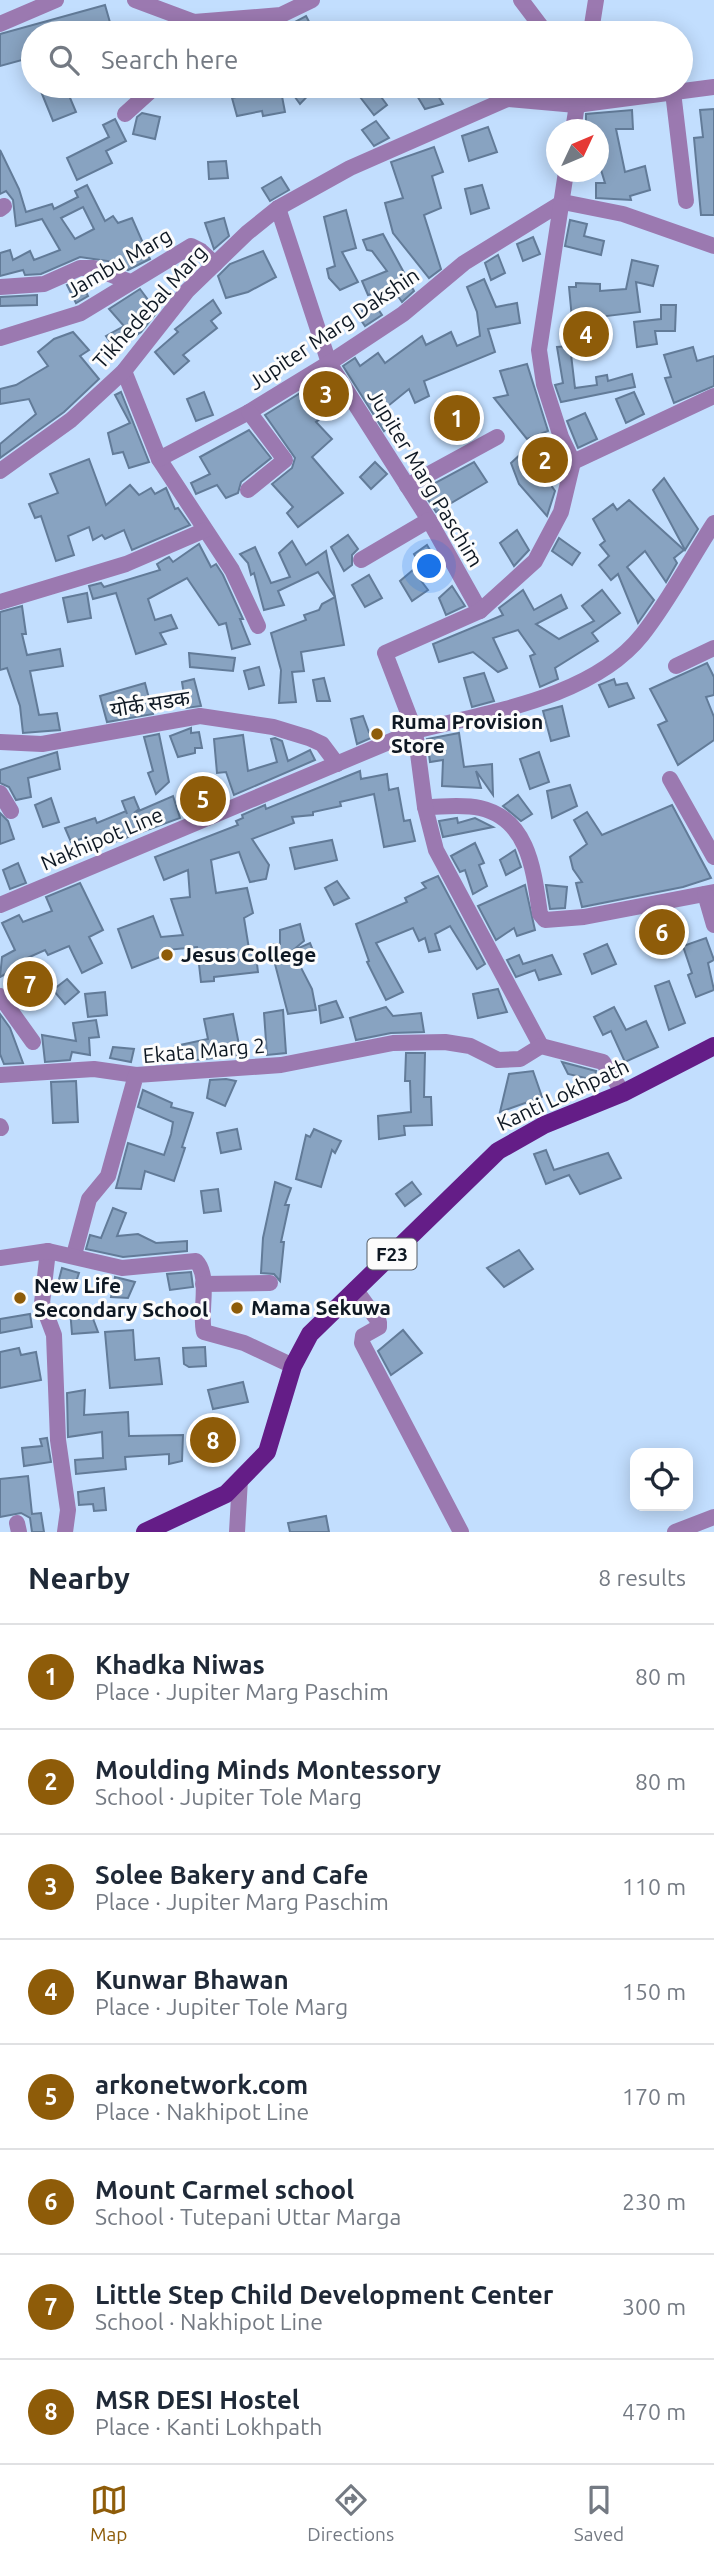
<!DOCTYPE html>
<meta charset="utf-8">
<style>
body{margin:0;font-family:Ubuntu,"Noto Sans Devanagari",sans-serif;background:#f6f6f7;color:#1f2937}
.controls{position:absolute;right:21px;bottom:21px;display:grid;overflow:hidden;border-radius:14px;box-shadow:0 4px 18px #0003}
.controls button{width:63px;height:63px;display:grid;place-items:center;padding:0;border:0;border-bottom:2px solid #e0e1e3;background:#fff;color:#1f2937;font:35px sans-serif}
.compass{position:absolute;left:546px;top:119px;width:63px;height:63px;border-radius:50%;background:#fff;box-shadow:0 4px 18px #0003;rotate:46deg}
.you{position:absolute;left:430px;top:567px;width:24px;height:24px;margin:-18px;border:5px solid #fff;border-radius:50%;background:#1a73e8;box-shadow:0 0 0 10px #1a73e833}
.badge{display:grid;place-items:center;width:46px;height:46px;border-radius:50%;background:#8e5c09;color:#fff;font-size:23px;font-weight:700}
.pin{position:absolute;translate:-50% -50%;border:4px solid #fff;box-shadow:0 2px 7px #0006}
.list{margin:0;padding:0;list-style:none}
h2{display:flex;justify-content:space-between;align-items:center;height:91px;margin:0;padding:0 28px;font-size:30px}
h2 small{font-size:23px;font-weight:400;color:#747a83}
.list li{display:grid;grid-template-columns:46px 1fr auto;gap:21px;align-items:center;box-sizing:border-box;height:105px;padding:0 28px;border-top:2px solid #e0e1e3}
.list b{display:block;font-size:26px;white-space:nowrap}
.list p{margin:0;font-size:23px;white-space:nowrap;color:#747a83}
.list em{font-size:23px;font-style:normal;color:#747a83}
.icon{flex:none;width:38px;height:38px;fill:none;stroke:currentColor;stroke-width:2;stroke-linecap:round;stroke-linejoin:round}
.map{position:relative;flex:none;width:714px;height:1532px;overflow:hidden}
.search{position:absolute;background:#fff;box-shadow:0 4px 18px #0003;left:21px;right:21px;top:21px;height:77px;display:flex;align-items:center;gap:18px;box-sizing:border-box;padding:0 24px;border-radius:38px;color:#747a83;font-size:26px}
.sheet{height:931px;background:#fff}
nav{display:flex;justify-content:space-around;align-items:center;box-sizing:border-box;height:98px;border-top:2px solid #e0e1e3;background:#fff;font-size:19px;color:#747a83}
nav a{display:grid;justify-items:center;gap:4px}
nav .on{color:#8e5c09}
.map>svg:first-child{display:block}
.building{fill:#88a3c1;stroke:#627b98;stroke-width:2;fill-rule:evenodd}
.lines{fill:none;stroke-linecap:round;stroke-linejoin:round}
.minor{stroke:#9b79b0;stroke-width:16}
.major{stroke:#641d87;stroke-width:18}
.poi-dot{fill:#8e5c09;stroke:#fcfcfc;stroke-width:2.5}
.labels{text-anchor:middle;stroke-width:6;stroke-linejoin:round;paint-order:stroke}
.shield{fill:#fcfcfc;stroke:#555c64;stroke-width:2}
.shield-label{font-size:19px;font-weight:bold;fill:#0e1823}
.street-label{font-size:21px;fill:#0e1823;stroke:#fcfcfc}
.poi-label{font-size:21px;font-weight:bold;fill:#0e1823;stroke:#fcfcfc;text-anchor:start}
</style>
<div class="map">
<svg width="714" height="1532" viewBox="0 0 714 1532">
<rect width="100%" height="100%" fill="#c2defe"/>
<g class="building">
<polygon points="105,5 113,33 33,33 33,57 0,66 0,34"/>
<polygon points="306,16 315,33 297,33 293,23"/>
<polygon points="48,86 65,86 76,112 53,121 40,89"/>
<polygon points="280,86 285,112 263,116 262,111 237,116 232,98 258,92 258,88"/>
<polygon points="287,86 317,86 300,104"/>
<polygon points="373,86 387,105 374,115 360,97"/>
<polygon points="420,86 432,86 443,104 425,109 413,89"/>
<polygon points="714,109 714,215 701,215 694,138 703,137 700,110"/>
<polygon points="632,110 633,129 616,129 625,172 645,166 650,190 630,196 631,200 596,198 596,183 605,183 598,160 598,130 586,130 586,114"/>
<polygon points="142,113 160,117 155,139 133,134 137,117"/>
<polygon points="115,119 126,141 106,151 112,163 77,180 67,158 109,137 103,125"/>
<polygon points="376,121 389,138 374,146 362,130"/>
<polygon points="488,127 497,152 469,161 462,136"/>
<polygon points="434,147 443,172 432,176 441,208 424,215 441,269 429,278 393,233 385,203 403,198 391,162"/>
<path d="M0 150 19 189 26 212 52 204 54 209 78 197 75 191 87 185 105 221 113 216 118 223 132 218 150 259 128 270 114 262 80 257 41 274 25 275 23 270 0 276V253L10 250 13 260 30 251 34 260 60 250 42 219 16 226 13 200 6 191 0 194ZM83 207 94 229 75 239 61 218Z"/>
<polygon points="226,161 228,178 209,179 208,162"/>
<polygon points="281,177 289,190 270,201 262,188"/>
<polygon points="482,185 489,208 471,214 465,189"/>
<polygon points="346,210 356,248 342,252 358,282 340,290 329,278 327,269 335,266 324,217"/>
<polygon points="224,218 229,236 214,249 205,223"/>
<polygon points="570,220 587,224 584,236 604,241 601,255 565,246"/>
<polygon points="383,234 414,291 402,302 393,289 368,295 362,281 387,271 372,251 367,250 363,240"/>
<polygon points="533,237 540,254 523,261 517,244"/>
<polygon points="263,251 276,277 248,292 226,298 218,276 230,264"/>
<polygon points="498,255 505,273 491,280 485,263"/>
<polygon points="632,260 658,266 653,286 636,282 640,312 598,317 602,345 575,350 569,287 576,287 576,283 600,284 600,291 626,289"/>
<polygon points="484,279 496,307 517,303 520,323 488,329 495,352 424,381 429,396 415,403 409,389 383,410 393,421 384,431 343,366 355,358 360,366 378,353 385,363 422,336 426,345 451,332 457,346 480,336 477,312 467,287"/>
<polygon points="80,280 88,296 76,303 67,285"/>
<polygon points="140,289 157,312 141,332 116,350 106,336 124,326 109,309"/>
<polygon points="37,295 37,305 0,306 0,297"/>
<polygon points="213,300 221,313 211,321 217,328 183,355 189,361 174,374 155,352 178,332 175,329"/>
<polygon points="374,303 382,315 365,326 357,314"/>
<polygon points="661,305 676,305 675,331 655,331 657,344 637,347 634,322 661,319"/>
<polygon points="73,332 89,350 80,356 99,379 64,412 0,458 0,444 36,414 29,399 0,404 0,389 16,385 48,366 38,352 54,339"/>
<polygon points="570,346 575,388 597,385 596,377 607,375 608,381 632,374 635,387 561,402 555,385 563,383 557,347"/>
<polygon points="693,347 697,361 714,356 714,386 674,403 665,378 671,377 664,355"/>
<polygon points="527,364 548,431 527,439 494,398 508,395 500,371"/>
<polygon points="326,377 342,403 316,422 332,439 312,457 343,493 298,527 287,513 293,507 272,484 292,468 295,458 265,415"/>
<polygon points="121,392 149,462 129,468 123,452 113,454 108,433 130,423 115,395"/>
<polygon points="204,392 213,415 196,421 187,399"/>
<polygon points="634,392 644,414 626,423 616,399"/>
<polygon points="458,403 471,428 456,436 446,420 452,416 448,408"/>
<polygon points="585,413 597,439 578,448 567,421"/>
<polygon points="249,430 271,458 241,482 238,493 226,498 217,485 196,494 191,483 210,474 200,457"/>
<polygon points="525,450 537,464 559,457 562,463 558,477 548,481 555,491 547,516 519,484 511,463"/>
<polygon points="89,459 106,505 130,485 139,495 151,488 155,494 166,488 175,509 178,508 190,525 132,550 124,530 105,539 102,535 93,540 89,527 68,536 74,555 56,561 41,516 35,518 29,504 58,493 50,474"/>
<polygon points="375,462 387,474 371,489 360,477"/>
<polygon points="474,462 487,482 436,512 422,490"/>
<polygon points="664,478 698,529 685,550 653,490"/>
<polygon points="629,500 684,550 674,558 677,563 666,582 645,551 627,567 654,600 638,623 618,574 611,580 599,565 609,556 600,545 605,541 593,519 613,504 617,510"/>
<polygon points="517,530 529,550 514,566 500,543"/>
<polygon points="348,535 358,549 352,555 352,565 344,571 331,547"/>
<polygon points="559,538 580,553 572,565 552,551"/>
<polygon points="292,541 306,565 326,551 335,597 318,572 278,591 284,605 264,610 254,573 251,575 248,563 240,554 255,547 271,583 290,577 279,553"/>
<polygon points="199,544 211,567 216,564 223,575 243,619 240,619 250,644 232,649 226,623 219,625 187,578 148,599 155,620 171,615 177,628 160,633 166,644 136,654 116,593 93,599 89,586 101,583 104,587 160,570 157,564 165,559 169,557 173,562"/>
<polygon points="427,545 438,563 424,572 414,554"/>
<polygon points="413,570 428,590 412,601 400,581"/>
<polygon points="369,575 382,598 365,607 352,585"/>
<polygon points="452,586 465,606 446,615 439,598"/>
<polygon points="523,590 534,610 561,595 567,608 536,624 559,639 594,621 582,606 602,590 620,613 592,633 598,641 555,668 558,679 540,687 530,656 535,654 518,630 493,638 507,668 498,672 473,652 439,662 433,644 503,615 499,608"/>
<polygon points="87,593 91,618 68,622 63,598"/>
<polygon points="335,597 344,645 301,652 304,671 292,672 296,702 279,703 281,670 271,633 306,620 304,615 319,610 322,604"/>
<polygon points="22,606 26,634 22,634 27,655 60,649 63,666 30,671 39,715 57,713 60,730 23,733 20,706 7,668 0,670 0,612"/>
<polygon points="189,653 235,658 233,671 190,667"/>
<polygon points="707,663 714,677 714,695 706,697 714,717 714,740 678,765 658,725 667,721 650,689"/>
<polygon points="259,667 264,685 249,689 244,671"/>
<polygon points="484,673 494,701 472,707 464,678"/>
<polygon points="324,678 330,701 317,701 313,680"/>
<polygon points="194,679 201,706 186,708 182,682"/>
<polygon points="614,679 616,685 627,683 634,698 609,707 599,685"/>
<polygon points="145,683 153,714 107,722 100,696"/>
<polygon points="562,706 569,736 551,741 543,711"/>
<polygon points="363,716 371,738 357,744 351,719"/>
<polygon points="191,728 191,733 199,732 202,748 195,748 195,753 178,757 170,736"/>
<polygon points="459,733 464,767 492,764 493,795 476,771 481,788 442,786 443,760 430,762 427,739"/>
<polygon points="159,734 169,782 156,794 148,773 153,771 144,737"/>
<polygon points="243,735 248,771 277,762 271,739 275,738 282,741 288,761 310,750 315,760 234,795 226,772 217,773 214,739"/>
<polygon points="57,752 60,769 28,778 31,797 16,800 9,787 0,783 0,770"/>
<polygon points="539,752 549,782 530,789 520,759"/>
<polygon points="360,771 361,779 387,774 389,790 398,788 404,821 410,820 415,841 384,847 374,794 340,802 341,806 313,812 313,815 292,817 294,823 252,839 269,865 266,879 250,882 239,852 211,860 216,893 247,888 253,913 244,918 249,949 255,948 258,972 214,977 214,981 201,982 197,947 166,950 168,954 132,968 118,929 153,916 161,937 183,935 171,899 190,897 188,870 164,880 155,857 238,825 236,821 243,818 242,815 265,805 266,809"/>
<polygon points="206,782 214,804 198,810 190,789"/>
<polygon points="570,785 577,806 552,818 547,791"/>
<polygon points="518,795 532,814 521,821 503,806"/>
<polygon points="173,796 180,818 112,843 110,838 87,845 84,838 71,842 65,828 95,818 97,823 126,811 127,814 122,801 134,797 139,809 134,813"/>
<polygon points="51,798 59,822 43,827 35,805"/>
<polygon points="672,805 711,878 683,887 582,907 576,883 582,882 573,869 570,857 587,844 574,820 587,812 602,835"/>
<polygon points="0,813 8,821 14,839 0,844"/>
<polygon points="457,818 458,823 475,818 493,827 443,837 439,821"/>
<polygon points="332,840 337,860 295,869 290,848"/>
<polygon points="475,843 484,863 479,865 487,886 473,894 465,870 460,872 451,856"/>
<polygon points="515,850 521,867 506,875 500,860"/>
<polygon points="18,863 26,883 10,889 3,870"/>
<polygon points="438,876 485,964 477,969 450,926 435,934 440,950 429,952 425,938 419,941 413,928 376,943 403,992 386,1000 367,962 369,961 356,924 407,902 405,898 426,888 422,883"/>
<polygon points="337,881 349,898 334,905 325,888"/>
<polygon points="80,883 103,930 89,937 102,963 82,973 69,946 48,955 45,950 16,963 18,967 0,977 2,957 15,950 2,923 19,915 23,922 52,911 46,897"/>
<polygon points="525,885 535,930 517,936 514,928 496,940 478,906"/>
<polygon points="546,885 567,887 565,908 550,909"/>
<polygon points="667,918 671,933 655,936 650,919"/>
<polygon points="300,924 304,941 292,951 310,943 315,955 297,960 312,989 316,1010 288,1014 270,945 280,944 280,930"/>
<polygon points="706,938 714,960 708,963 714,990 696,997 688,975 692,973 683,946"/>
<polygon points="607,944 616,964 592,974 584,954"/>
<polygon points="519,955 523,964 552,955 561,974 539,980 535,970 516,977 507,960"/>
<polygon points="67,979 79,992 65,1004 53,990"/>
<polygon points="669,981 685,1023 669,1030 655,986"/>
<polygon points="498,989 507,1012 478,1018 473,994"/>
<polygon points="105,992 107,1015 88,1017 85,994"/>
<polygon points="336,1001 343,1017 321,1023 319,1006"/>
<polygon points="386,1007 393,1016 421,1013 424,1032 391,1033 356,1040 350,1018"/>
<polygon points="614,1007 626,1030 646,1021 658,1047 625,1062 611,1031 603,1035 594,1017"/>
<polygon points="283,1010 286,1053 267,1055 264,1013"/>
<polygon points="0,1014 10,1028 23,1063 4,1064 0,1054"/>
<polygon points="233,1014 241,1055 179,1062 175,1046 208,1039 204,1019"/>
<polygon points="96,1020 99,1037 89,1038 90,1055 72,1052 70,1060 45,1062 42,1035 76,1041 73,1023"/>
<polygon points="113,1047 134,1049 131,1062 110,1058"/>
<polygon points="406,1053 425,1053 424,1097 431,1097 432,1125 404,1126 405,1135 379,1139 378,1116 411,1112 410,1081 405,1081"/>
<polygon points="562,1062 596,1071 594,1080 568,1074"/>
<polygon points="533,1071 542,1097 500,1112 509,1074"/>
<polygon points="226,1079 236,1081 225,1106 207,1098 210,1080"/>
<polygon points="76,1081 78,1122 53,1123 51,1082"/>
<polygon points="143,1090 172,1103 171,1107 193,1113 182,1147 185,1148 174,1181 145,1171 141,1189 116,1188 128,1143 164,1155 171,1134 173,1122 138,1107"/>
<polygon points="237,1129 241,1149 221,1153 217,1133"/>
<polygon points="314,1129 341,1141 335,1153 332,1150 321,1187 296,1179 306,1135 310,1137"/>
<polygon points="546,1150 554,1170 608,1153 621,1178 580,1194 569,1175 546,1184 534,1154"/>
<polygon points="275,1182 291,1188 285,1205 289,1205 281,1242 284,1242 280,1281 274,1274 261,1273 263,1238"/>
<polygon points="412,1182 421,1194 405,1206 396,1194"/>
<polygon points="218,1189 221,1211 204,1213 201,1191"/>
<polygon points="113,1208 126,1213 117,1236 138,1234 156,1243 187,1241 187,1251 123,1257 86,1249 90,1235 101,1238"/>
<polygon points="519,1250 533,1269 504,1287 487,1268"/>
<polygon points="62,1268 79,1273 74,1288 58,1283"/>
<polygon points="191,1272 193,1287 170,1290 167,1274"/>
<polygon points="115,1277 135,1282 128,1298 111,1297"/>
<polygon points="89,1308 98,1332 72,1334 70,1309"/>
<polygon points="30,1314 32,1327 0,1333 0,1319"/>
<polygon points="133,1330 135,1360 159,1358 162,1384 110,1388 105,1332"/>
<polygon points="403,1330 422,1353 391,1375 378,1351"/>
<polygon points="205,1347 206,1366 189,1367 184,1364 183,1348"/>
<polygon points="19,1348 21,1355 36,1352 41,1380 0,1388 0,1352"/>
<polygon points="243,1382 248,1402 213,1409 208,1390"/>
<polygon points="85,1390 84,1415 128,1412 129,1436 183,1435 182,1461 169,1464 169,1454 125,1457 126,1469 76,1474 75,1460 103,1458 102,1432 68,1437 67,1393"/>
<polygon points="217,1425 225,1454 208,1456 201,1427"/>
<polygon points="47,1438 51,1462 24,1466 22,1448 42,1446 40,1439"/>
<polygon points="28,1476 32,1514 41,1513 44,1532 32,1532 30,1518 21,1513 0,1517 0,1479"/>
<polygon points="104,1488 106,1510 94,1511 93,1504 79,1505 78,1492"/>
<polygon points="326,1516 329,1532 290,1532 288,1523"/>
</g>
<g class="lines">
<g class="minor">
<polyline points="135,0 194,22 281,15 312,0"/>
<polyline points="521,0 546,33"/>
<polyline points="0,24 56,0"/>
<polyline points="583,33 592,25 596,0"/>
<polyline points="673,92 686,201"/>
<polyline points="507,99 576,105 714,87"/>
<polyline points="125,114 156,86"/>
<polyline points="573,130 580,86"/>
<polyline points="278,208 329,363 429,520 480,611"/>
<polyline points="0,209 4,206"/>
<polyline points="0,287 44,284 80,268 94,268 130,282"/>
<polyline points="0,338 81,313 191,246 201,251 215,264"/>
<polyline points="124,371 159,459 232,570 258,626"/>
<polyline points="159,459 249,412 329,363 403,314 464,263 563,202 623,214 714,246"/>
<polyline points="573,462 714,396"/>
<polyline points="0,471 71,420 124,371 187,291 247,233 278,208 350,168 507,99 523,86"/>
<polyline points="407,486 497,437"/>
<polyline points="248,490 285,460 249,412"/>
<polyline points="361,560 429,520"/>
<polyline points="0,602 126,564 205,530"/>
<polyline points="676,666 714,648"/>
<polyline points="0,742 42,744 200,716 273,727 309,738 322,744 337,764"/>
<polyline points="670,779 714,857"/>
<polyline points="0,793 11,811"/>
<path d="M425 807C442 807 463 804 480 808 530 819 534 874 540 914L545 920 584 917 714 892"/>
<polyline points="705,894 714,925"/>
<polyline points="0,905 415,731 385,653 480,611 535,561 561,512 573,462 561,437 544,384 539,350 566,172"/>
<polyline points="0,996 33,1042"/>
<path d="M541 1046 436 850 425 807 415 731C488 712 592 698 642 635 669 601 690 560 714 523"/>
<polyline points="0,1075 94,1069 136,1075"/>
<polyline points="0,1126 1,1128"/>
<polyline points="48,1251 42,1303 54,1335 58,1440 68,1510 65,1532"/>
<polyline points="74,1255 89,1199 108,1176 136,1075 281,1065 393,1043 445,1042 470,1046 498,1060 520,1059 541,1046 603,1062 623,1093"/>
<path d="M0 1258 48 1251 122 1268 196 1261C211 1277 199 1311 204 1332L244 1343 293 1366"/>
<polyline points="203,1284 270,1283"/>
<polyline points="355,1289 379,1322 379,1327 363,1336 362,1343 461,1532"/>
<polyline points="17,1523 19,1532"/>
<polyline points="237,1532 240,1479"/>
<polyline points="675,1532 714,1517"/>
</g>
<polyline class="major" points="145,1532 226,1494 267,1452 293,1366 310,1334 498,1151 544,1125 623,1093 714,1046"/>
</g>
<g class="poi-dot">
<circle cx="377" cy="734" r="7"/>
<circle cx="167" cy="955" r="7"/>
<circle cx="20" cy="1298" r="7"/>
<circle cx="237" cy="1308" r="7"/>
</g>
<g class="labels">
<rect class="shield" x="367.5" y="1238.5" width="49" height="31" rx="5"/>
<g class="shield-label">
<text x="392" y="1261">F23</text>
</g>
<g class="street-label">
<text transform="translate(119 263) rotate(-30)" y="7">Jambu Marg</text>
<text transform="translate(150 307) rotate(-48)" y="7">Tikhedebal Marg</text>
<text transform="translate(334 329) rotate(-34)" y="7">Jupiter Marg Dakshin</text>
<text transform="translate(425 478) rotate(59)" y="7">Jupiter Marg Paschim</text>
<text transform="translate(150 704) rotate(-9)" y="7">योर्क सडक</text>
<text transform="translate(102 839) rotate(-23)" y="7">Nakhipot Line</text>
<text transform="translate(204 1051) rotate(-5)" y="7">Ekata Marg 2</text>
<text transform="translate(563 1095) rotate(-25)" y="7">Kanti Lokhpath</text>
</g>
<g class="poi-label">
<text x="391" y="729">Ruma Provision<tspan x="391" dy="24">Store</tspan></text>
<text x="181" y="962">Jesus College</text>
<text x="34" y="1293">New Life<tspan x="34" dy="24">Secondary School</tspan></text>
<text x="251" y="1315">Mama Sekuwa</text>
</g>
</g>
</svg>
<div class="controls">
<button><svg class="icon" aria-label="locate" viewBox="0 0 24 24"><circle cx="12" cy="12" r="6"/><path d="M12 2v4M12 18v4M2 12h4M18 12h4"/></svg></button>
</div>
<svg class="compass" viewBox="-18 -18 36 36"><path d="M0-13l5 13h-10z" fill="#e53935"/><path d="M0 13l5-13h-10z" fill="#747a83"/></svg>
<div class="you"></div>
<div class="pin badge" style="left:457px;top:418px">1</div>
<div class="pin badge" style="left:545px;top:460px">2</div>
<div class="pin badge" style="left:326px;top:394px">3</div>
<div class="pin badge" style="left:586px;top:334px">4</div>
<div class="pin badge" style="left:203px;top:799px">5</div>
<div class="pin badge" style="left:662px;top:932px">6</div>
<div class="pin badge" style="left:30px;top:984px">7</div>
<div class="pin badge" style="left:213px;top:1440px">8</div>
<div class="search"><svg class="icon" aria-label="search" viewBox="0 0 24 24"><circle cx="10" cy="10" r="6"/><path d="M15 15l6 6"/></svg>Search here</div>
</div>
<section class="sheet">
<h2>Nearby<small>8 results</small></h2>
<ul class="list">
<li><span class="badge">1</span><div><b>Khadka Niwas</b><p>Place · Jupiter Marg Paschim</p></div><em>80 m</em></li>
<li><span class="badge">2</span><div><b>Moulding Minds Montessory</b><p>School · Jupiter Tole Marg</p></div><em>80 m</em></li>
<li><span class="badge">3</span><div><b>Solee Bakery and Cafe</b><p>Place · Jupiter Marg Paschim</p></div><em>110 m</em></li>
<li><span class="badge">4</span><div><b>Kunwar Bhawan</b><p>Place · Jupiter Tole Marg</p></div><em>150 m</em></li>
<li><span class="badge">5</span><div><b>arkonetwork.com</b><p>Place · Nakhipot Line</p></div><em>170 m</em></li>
<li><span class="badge">6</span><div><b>Mount Carmel school</b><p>School · Tutepani Uttar Marga</p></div><em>230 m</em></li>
<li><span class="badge">7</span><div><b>Little Step Child Development Center</b><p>School · Nakhipot Line</p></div><em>300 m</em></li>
<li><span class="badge">8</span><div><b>MSR DESI Hostel</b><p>Place · Kanti Lokhpath</p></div><em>470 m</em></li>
</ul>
</section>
<nav>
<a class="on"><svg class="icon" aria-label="map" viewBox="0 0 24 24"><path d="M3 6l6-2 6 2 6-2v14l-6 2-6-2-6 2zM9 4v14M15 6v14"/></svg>Map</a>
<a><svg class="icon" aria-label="directions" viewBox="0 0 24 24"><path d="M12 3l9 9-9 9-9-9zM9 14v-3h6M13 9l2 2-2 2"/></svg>Directions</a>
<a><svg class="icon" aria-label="saved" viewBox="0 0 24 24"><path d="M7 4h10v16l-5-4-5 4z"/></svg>Saved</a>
</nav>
